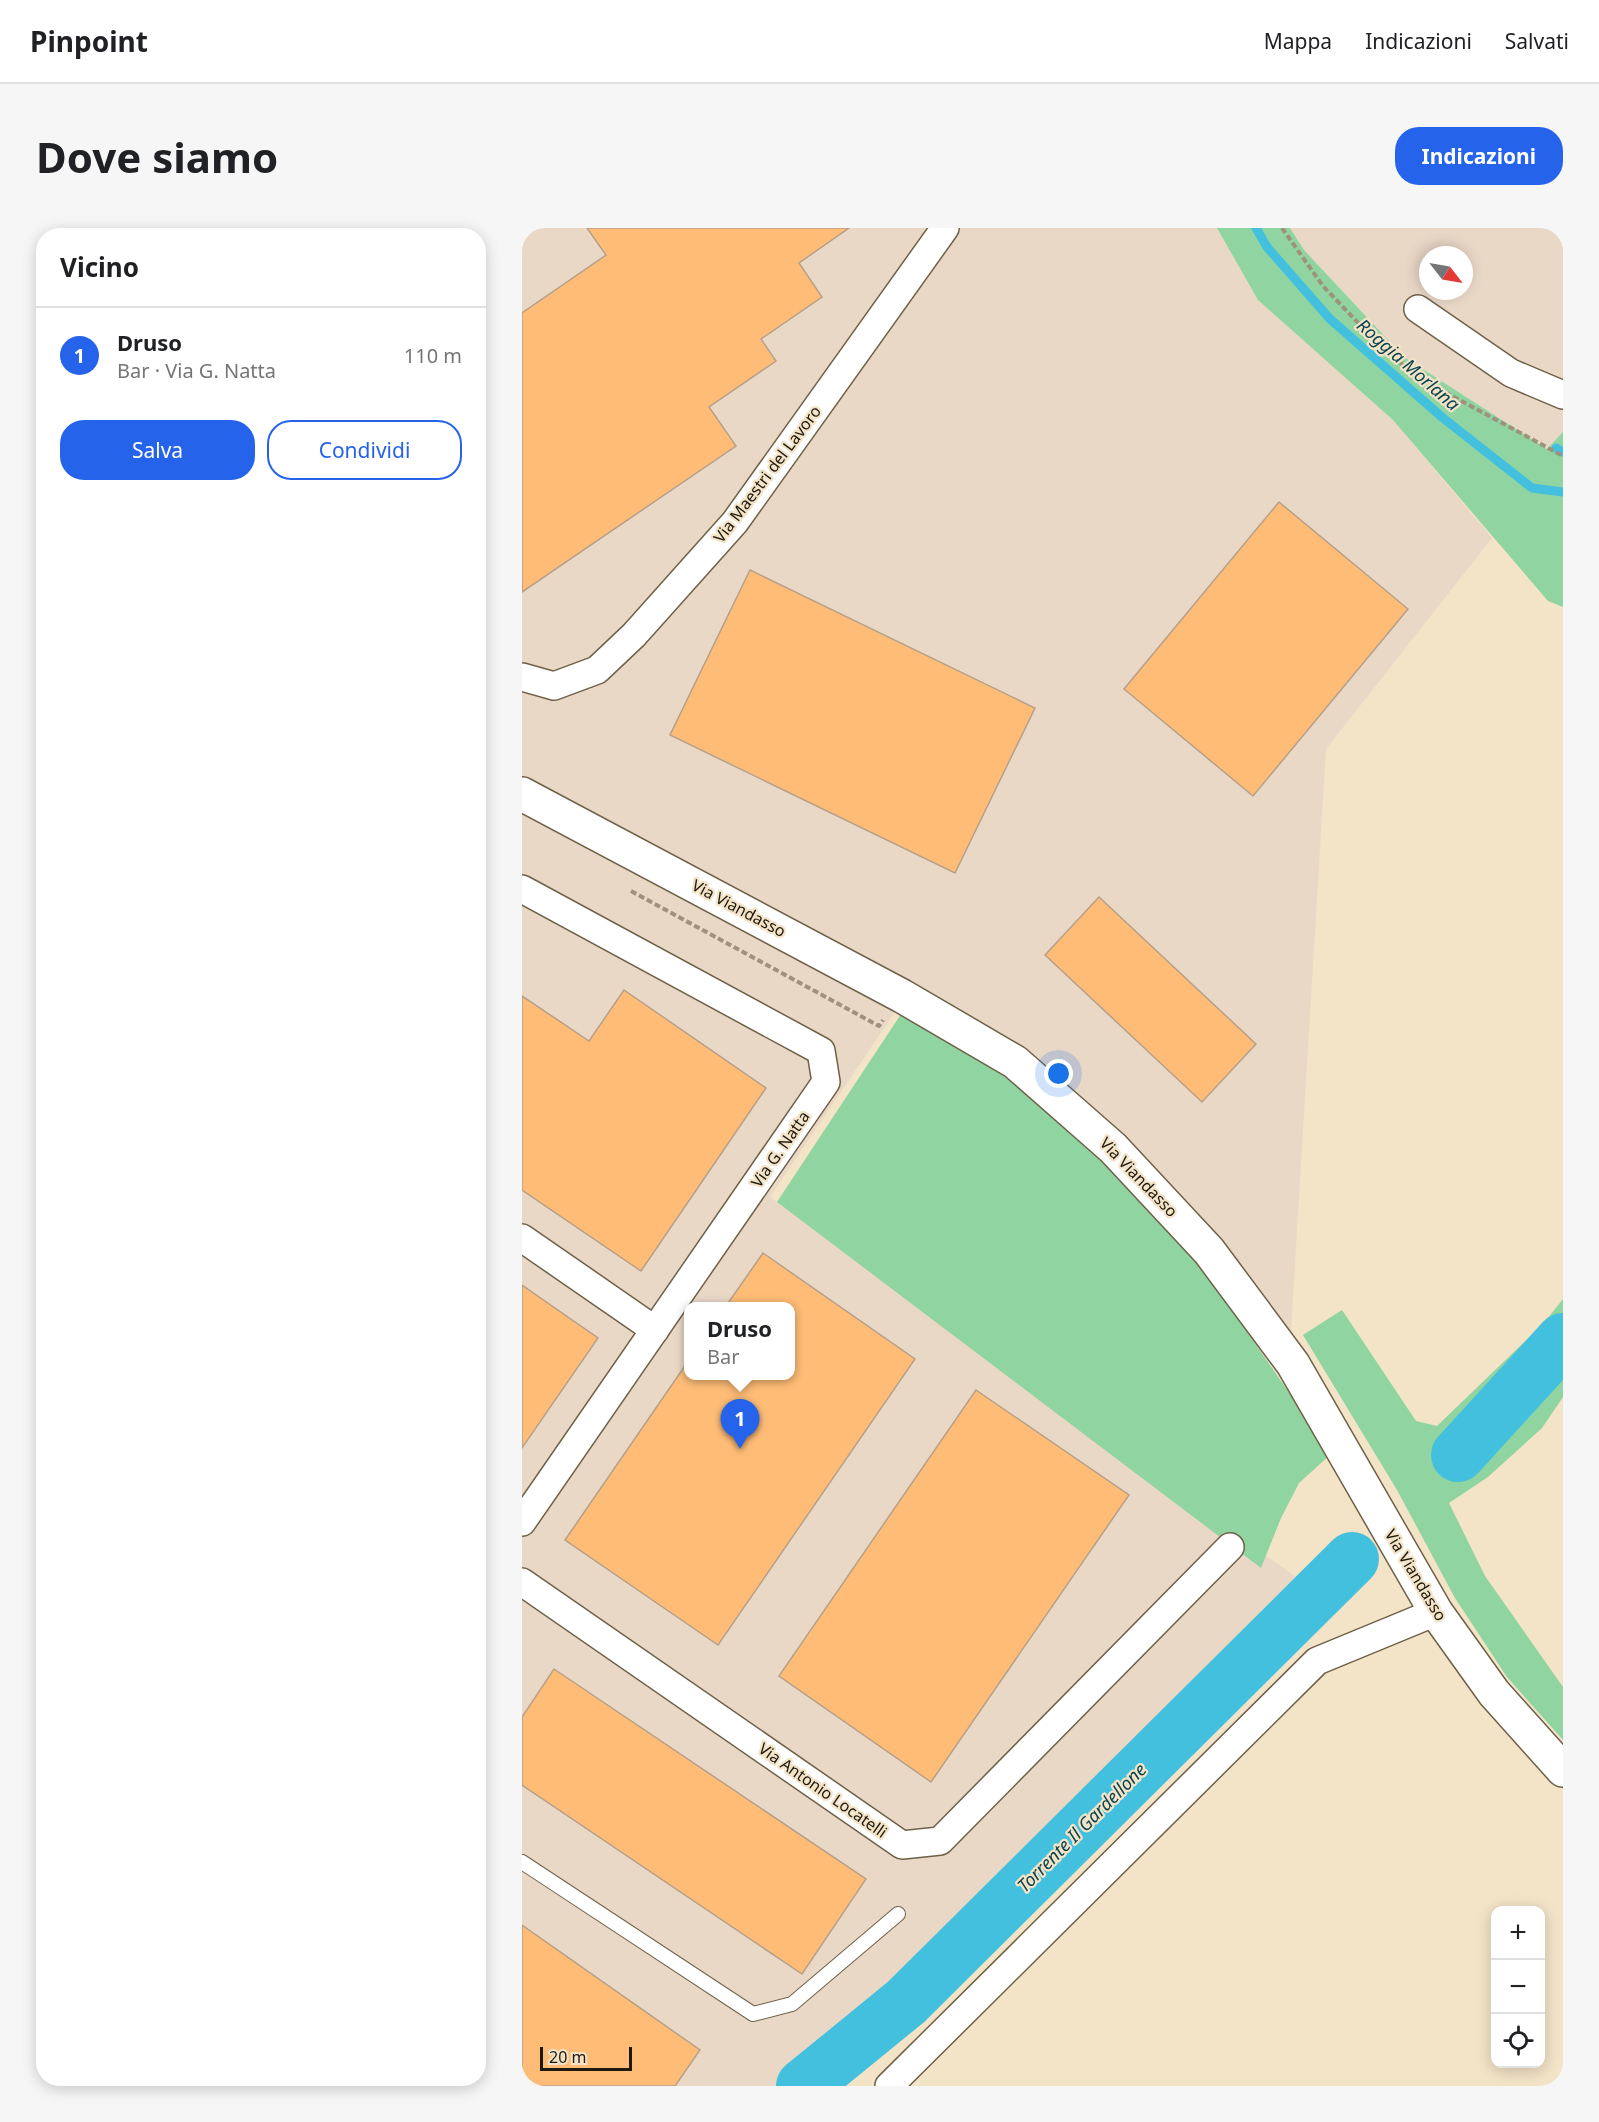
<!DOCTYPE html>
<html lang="it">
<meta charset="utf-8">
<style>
body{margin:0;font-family:"Noto Sans",sans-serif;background:#f6f6f6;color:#202124}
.controls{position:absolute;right:18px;bottom:18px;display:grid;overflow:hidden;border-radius:12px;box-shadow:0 3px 15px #0003}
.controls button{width:54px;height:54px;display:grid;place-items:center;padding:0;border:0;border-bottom:2px solid #e0e0e0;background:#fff;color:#202124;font:30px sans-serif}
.compass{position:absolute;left:897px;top:18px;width:54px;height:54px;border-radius:50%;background:#fff;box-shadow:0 3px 15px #0003;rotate:121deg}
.scale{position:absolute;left:18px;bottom:15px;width:92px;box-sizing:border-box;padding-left:6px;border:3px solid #1e190f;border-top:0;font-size:16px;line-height:21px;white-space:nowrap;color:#1e190f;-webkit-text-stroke:4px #f3e3c7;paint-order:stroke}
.you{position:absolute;left:537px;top:846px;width:21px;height:21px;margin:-15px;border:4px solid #fff;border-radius:50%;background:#1a73e8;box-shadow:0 0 0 9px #1a73e833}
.badge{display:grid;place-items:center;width:39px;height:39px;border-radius:50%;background:#2563eb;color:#fff;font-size:20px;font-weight:700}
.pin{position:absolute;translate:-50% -50px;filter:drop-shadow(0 2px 3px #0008)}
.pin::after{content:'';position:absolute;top:32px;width:21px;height:18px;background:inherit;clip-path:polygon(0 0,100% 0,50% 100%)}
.popup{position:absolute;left:162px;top:1074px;width:111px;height:78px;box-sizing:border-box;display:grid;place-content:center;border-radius:12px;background:#fff;filter:drop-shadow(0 2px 4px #0005);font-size:20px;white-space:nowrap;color:#757577}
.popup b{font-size:22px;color:#202124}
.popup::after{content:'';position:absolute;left:50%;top:100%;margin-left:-12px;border:12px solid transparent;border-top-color:#fff}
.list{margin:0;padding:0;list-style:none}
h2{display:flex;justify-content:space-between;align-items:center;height:78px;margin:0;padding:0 24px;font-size:26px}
h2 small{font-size:20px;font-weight:400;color:#757577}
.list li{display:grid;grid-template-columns:39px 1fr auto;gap:18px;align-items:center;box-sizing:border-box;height:96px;padding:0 24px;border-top:2px solid #e0e0e0}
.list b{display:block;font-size:22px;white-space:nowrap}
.list p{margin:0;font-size:20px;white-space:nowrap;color:#757577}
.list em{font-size:20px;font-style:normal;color:#757577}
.actions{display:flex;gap:12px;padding:18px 24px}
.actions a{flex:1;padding:14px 0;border:2px solid #2563eb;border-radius:24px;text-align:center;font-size:21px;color:#2563eb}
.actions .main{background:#2563eb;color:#fff}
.icon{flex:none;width:33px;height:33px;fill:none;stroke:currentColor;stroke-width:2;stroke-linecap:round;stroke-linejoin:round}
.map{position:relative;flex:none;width:1041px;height:1858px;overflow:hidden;border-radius:24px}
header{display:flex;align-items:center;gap:36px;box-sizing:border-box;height:84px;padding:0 30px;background:#fff;border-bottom:2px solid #e0e0e0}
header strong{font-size:28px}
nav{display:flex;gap:33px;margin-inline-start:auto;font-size:21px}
.intro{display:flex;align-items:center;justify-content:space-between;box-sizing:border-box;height:144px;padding:0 36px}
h1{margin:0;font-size:42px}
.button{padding:15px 27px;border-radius:24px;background:#2563eb;color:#fff;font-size:21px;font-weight:700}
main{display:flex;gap:36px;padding:0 36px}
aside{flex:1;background:#fff;border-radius:24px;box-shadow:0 3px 15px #0003}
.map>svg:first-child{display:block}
.industrial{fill:#ead8c7;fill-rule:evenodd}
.green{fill:#90d4a1}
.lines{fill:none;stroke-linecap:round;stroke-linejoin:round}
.stream{stroke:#42c0de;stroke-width:9}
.river{stroke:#42c0de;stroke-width:54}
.building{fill:#febc76;stroke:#b6a089;stroke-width:1.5}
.lane-casing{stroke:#6e6148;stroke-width:16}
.street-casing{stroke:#6e6148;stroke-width:30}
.secondary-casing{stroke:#6e6148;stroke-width:36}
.path{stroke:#9e927d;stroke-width:4;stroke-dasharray:6 3;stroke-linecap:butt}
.lane{stroke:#fff;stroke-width:14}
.street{stroke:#fff;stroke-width:27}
.secondary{stroke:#fff;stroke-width:33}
.labels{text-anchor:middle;stroke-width:4.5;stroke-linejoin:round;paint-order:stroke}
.street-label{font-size:16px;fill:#1e190f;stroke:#f3e3c7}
.water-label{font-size:18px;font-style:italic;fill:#0c4450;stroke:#f3e3c7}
</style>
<header>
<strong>Pinpoint</strong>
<nav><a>Mappa</a><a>Indicazioni</a><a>Salvati</a></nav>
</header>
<div class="intro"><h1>Dove siamo</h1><a class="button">Indicazioni</a></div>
<main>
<aside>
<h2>Vicino<small></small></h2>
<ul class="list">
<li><span class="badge">1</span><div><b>Druso</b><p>Bar · Via G. Natta</p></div><em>110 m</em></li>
</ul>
<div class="actions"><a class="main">Salva</a><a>Condividi</a></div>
</aside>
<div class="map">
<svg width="1041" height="1858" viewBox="0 0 1041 1858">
<rect width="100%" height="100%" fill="#f3e3c7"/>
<g class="industrial">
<path d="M0 0H695L736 72 871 192 970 310 804 521 766 1152 582 945 373 784 248 969 785 1357 414 1750 291 1858H0ZM167 1078H269V1148H167Z"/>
<path d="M768 0H1041V204L1026 222 882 129 782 22ZM906 27H942V63H906Z"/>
</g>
<g class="green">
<polygon points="695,0 768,0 782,22 882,129 1025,221 1041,204 1041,379 1026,373 871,192 736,72"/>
<polygon points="385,777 450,817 662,1005 689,1051 809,1226 777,1255 759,1290 739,1340 255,974"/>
<polygon points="1041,1071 1041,1169 1020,1200 966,1249 927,1275 963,1348 1041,1459 1041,1512 985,1449 933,1370 875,1262 781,1107 820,1082 894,1193 915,1198 1021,1096"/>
</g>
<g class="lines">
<g class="stream">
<polyline points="734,0 745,19 808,91 921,190 1010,260 1041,264"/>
<polyline points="1034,220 1041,224"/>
</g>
<g class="river">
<polyline points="936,1227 1041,1112"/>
<polyline points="281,1858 384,1774 830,1331"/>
</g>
</g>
<g class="building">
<polygon points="65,0 327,0 277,35 300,69 239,111 254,133 187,179 214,218 0,364 0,85 84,27"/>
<polygon points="757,274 886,381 731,568 602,461"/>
<polygon points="228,342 513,480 433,645 148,507"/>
<polygon points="577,669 734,816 680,874 523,727"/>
<polygon points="102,762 244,860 119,1043 0,962 0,768 67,813"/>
<polygon points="241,1025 393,1131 196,1417 43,1312 167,1132 167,1148 269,1148 269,1078 204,1078"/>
<polygon points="0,1057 76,1110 0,1220"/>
<polygon points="454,1162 607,1267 409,1554 257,1448"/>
<polygon points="32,1441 344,1651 280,1746 0,1557 0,1489"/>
<polygon points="0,1697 178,1822 153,1858 0,1858"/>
</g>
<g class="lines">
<defs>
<polyline id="lane" points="0,1634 231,1786 270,1776 376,1686"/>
<g id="street">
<polyline points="896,81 989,145 1041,167"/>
<polyline points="0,449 32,458 75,442 112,407 213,294 423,0"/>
<polyline points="0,661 299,823 304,854 0,1294"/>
<polyline points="0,1010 133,1102"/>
<polyline points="0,1354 380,1617 418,1613 708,1319"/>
<polyline points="367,1858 795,1433 914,1384"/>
</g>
<polyline id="secondary" points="0,566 380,768 493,834 591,920 687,1023 771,1136 914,1384 972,1465 1041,1542"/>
</defs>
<use href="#lane" class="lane-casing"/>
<use href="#street" class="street-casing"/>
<use href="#secondary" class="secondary-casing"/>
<g class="path">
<polyline points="760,0 801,58 859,119 897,150 1041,228"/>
<polyline points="109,663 357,798 361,792"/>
</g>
<use href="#lane" class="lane"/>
<use href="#street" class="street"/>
<use href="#secondary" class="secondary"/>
</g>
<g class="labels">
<g class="street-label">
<text transform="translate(245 246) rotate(-53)" y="6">Via Maestri del Lavoro</text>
<text transform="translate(217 680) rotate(28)" y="6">Via Viandasso</text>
<text transform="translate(258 921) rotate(-55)" y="6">Via G. Natta</text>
<text transform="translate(617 949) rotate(46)" y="6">Via Viandasso</text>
<text transform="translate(894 1347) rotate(59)" y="6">Via Viandasso</text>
<text transform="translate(301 1562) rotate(35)" y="6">Via Antonio Locatelli</text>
</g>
<g class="water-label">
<text transform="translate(886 137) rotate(41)" y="6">Roggia Morlana</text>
<text transform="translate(560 1600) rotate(-45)" y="6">Torrente Il Gardellone</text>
</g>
</g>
</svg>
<div class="controls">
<button>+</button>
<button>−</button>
<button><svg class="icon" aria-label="locate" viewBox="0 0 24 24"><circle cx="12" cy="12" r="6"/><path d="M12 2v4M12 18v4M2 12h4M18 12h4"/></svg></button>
</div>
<svg class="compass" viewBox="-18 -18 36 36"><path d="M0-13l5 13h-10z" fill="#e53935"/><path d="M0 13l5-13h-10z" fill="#757577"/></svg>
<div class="scale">20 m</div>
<div class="you"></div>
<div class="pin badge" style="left:218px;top:1221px">1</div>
<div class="popup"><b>Druso</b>Bar</div>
</div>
</main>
